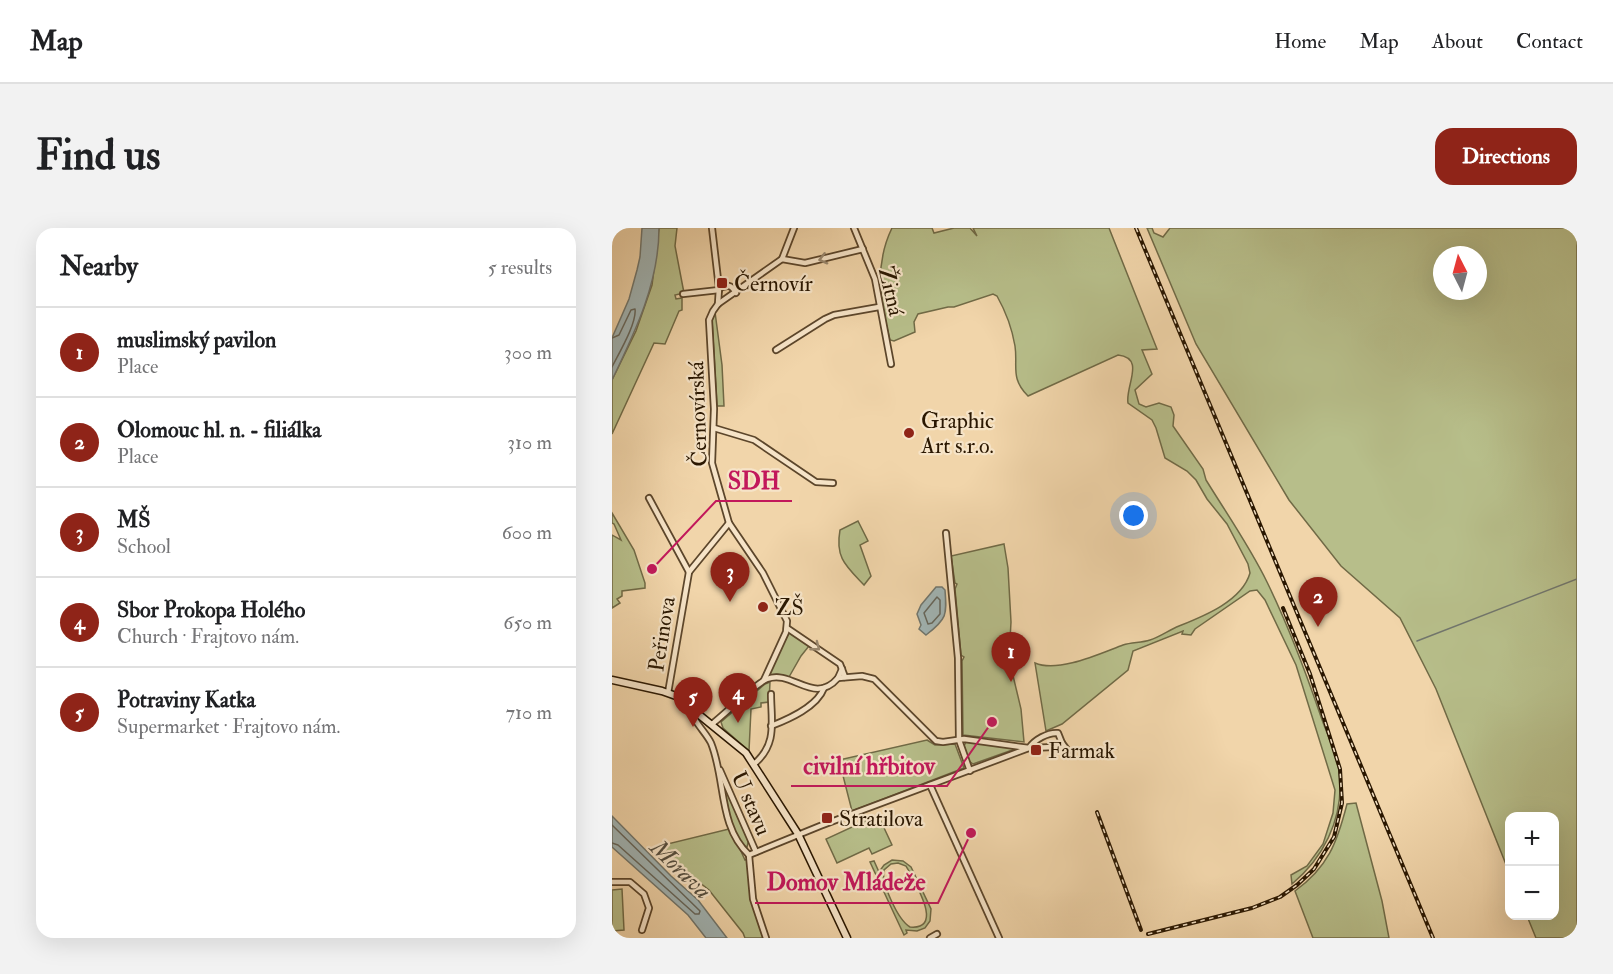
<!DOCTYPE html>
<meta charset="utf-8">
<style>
body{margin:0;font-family:"IM FELL Double Pica",serif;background:#f2f2f2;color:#202124}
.controls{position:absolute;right:18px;bottom:18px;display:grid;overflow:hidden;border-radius:12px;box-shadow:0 6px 24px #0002}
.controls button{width:54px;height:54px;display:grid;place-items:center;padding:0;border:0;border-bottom:2px solid #e0e0e0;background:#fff;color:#202124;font:30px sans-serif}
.compass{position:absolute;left:821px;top:18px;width:54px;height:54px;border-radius:50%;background:#fff;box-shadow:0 6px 24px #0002;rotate:354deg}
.you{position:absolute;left:522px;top:288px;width:21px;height:21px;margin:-15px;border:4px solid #fff;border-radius:50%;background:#1a73e8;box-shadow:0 0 0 9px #1a73e833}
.badge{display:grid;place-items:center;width:39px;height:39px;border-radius:50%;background:#8f2418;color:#fff;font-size:20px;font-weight:700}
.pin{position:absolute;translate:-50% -50px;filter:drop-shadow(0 2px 3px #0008)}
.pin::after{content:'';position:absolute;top:32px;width:21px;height:18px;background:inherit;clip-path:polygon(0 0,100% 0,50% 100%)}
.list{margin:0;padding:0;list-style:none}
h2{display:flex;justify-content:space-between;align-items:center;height:78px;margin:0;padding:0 24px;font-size:26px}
h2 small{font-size:20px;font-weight:400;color:#757577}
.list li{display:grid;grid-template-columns:39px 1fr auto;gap:18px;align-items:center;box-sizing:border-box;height:90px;padding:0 24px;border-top:2px solid #e0e0e0}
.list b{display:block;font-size:22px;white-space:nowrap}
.list p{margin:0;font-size:20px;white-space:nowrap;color:#757577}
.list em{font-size:20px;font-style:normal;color:#757577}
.map{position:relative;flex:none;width:965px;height:710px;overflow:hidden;border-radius:18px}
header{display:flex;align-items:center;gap:36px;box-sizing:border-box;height:84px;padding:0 30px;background:#fff;border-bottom:2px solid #e0e0e0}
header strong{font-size:28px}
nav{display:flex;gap:33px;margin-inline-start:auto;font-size:21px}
.intro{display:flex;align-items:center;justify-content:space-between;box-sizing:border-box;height:144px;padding:0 36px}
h1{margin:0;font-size:42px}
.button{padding:15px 27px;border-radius:18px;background:#8f2418;color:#fff;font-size:21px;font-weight:700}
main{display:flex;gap:36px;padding:0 36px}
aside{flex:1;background:#fff;border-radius:18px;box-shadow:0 6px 24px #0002}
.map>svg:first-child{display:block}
.green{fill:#b7be8a;stroke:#706a46;stroke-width:1.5;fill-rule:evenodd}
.water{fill:#a1b5b5;stroke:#71766d;stroke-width:1.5}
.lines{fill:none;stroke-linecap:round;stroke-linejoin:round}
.shore{stroke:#66665b;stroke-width:1.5}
.stream{stroke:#71766d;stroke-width:1.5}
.street-casing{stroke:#5c462b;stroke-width:8}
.secondary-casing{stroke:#2a1701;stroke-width:9}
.street{stroke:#f6e4c8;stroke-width:4.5}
.secondary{stroke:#f6e4c8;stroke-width:6}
.rail-casing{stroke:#2a1701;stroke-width:4}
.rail{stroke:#f6e4c8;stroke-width:1.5;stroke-dasharray:4.5;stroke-linecap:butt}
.oneway{stroke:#9a886e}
.poi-dot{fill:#8f2418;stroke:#f6e4c8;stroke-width:2}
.labels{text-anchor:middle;stroke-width:4.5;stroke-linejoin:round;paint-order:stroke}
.poi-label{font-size:22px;fill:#2a1701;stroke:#f6e4c8;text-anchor:start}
.street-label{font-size:22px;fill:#2a1701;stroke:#f6e4c8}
.water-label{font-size:24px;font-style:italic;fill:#544e40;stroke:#f6e4c8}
.leader{fill:none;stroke:#c2185b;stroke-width:2}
.callout-dot{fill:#c2185b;stroke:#f6e4c8;stroke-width:2}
.callout-label{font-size:24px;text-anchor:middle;font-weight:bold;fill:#c2185b;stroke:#f6e4c8;stroke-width:4.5;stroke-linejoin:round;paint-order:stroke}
</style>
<header>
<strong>Map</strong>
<nav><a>Home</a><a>Map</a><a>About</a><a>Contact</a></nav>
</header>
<div class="intro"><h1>Find us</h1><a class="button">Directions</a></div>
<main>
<aside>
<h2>Nearby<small>5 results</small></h2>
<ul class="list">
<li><span class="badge">1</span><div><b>muslimský pavilon</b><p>Place</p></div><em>300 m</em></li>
<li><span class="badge">2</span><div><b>Olomouc hl. n. - filiálka</b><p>Place</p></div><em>310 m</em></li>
<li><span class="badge">3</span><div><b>MŠ</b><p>School</p></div><em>600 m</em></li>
<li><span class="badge">4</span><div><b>Sbor Prokopa Holého</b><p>Church · Frajtovo nám.</p></div><em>650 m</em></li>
<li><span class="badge">5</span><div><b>Potraviny Katka</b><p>Supermarket · Frajtovo nám.</p></div><em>710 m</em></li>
</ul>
</aside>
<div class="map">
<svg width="965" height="710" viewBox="0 0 965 710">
<rect width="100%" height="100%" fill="#f1d5aa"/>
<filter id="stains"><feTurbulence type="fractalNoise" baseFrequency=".00333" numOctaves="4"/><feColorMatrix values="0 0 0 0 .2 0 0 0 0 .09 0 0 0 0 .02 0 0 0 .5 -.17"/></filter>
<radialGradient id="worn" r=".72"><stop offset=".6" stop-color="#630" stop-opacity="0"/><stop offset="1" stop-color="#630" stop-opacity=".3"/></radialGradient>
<g class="green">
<polygon points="47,0 65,0 63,18 72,65 63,67 64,71 70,70 70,82 67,83 53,116 42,115 0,206 0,152 24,103 40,57"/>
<path d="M280 0H320L322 5 342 0H358L365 8 361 0H497L545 121 530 122 540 146 523 162 527 176 534 179 547 175 559 179 562 187 561 198 591 241 594 252C615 286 638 319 655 354 676 397 693 442 708 486 715 507 727 530 728 552 730 593 711 630 680 656L679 647 695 638 711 616 721 585 723 562 684 437 653 372 645 362 638 363 583 401 579 407 570 406 571 403 521 423 516 442 450 496 434 503 423 435C446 445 487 426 511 417 520 414 529 415 538 412 548 409 557 402 567 398 592 388 630 373 638 345L636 336 615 296 595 271 584 252 575 243 553 230 544 200 540 192 516 175C513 158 534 130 506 127L416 168C398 150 406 138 403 118 400 100 394 84 385 68L381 66 342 79H336L306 86 302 94 303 104 282 113 278 112C268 74 262 37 280 0Z"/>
<path d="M535 0H540L542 5 551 9 558 0H965V710H924L915 688H942V588H897V644L824 461 788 390 729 338 677 272 584 116ZM830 27H866V63H830Z"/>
<polygon points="103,84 110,137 112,178 105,178 100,92"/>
<polygon points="0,285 22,322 33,355 33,360 10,363 10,368 5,371 8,375 0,380 0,307 9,312 2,296 0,295"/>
<path d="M246 293 256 313 248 317 259 348 252 357C234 338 223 330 228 302Z"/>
<polygon points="392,316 396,340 399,394 397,429 395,433 398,435 409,481 412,514 351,507 350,433 352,429 349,427 343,361 345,356 343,355 339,328"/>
<polygon points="177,403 197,418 189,428 177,449 165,446 159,447 156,444"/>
<polygon points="158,454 157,474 149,475 149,479 139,481 137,523 111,500 109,494 153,456"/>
<polygon points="315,512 323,517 343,516 352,540 240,583 227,532"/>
<polygon points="354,514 406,520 361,536 357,533 352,518"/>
<path d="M109 551 137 611 135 619C119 613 112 567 109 551Z"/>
<path d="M744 575 770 673 777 710H701L683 663C716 639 725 615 735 576Z"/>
<polygon points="266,587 280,617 260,626 257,620 225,635 214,611"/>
<polygon points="117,601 119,601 133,632 136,631 141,672 155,710 133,710 131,705 97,662 43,619"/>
<path d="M280 632 291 633 299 639 319 681 318 693 313 700 305 703 294 702 295 705 292 707 258 634 262 633 267 644 272 637ZM286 635 294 638 297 643C304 657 332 702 298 699 286 692 269 655 272 642L279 636Z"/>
<polygon points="10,661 12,702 0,703 0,662"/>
</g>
<g class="water">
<path d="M30 0H47C47 55 23 104 0 152V110L17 71 25 42 28 29Z"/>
<path d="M324 359H330L333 362C335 387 335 391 314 407L307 401 309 397 305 386 309 377Z"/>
<polygon points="0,588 59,648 86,672 115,710 94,710 76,687 0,619"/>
</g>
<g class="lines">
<g class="shore">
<path d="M0 110 7 107 19 82 23 81C25 95 7 125 0 139"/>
<polygon points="325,369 328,372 328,386 320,395 316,396 312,385"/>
<polyline points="0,597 88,683 87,686 83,686 6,617 0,615"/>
</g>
<polyline class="stream" points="805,413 965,351"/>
<defs>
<g id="street">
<polyline points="100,0 107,60 106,76"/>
<polyline points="242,0 263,51 279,136"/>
<polyline points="170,31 193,35 251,21"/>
<path d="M107 60C116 57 119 56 124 65"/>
<polyline points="71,66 107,62"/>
<polyline points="164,122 213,91 222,87 267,79"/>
<polyline points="102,200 142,212 204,254 221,255"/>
<polyline points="37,270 77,344"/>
<polyline points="334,305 346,430 347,512 358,543"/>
<polyline points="175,400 228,436 233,449"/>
<polyline points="230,441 226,450 250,448 262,451 324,513 331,514 352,511 417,520"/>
<polyline points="152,452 174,404 175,393 151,345 117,295 100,235 102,181 97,92 101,83 106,76 170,31 182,0"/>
<polyline points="56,465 77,344 117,295"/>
<path d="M79 479C80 493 93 503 99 515 114 552 106 598 137 627"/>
<path d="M100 496C112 487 144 455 155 451 180 441 202 478 226 450"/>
<path d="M159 498C177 491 205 479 212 460"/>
<polyline points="450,515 456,523"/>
<path d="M142 536C166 516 159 493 159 466"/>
<polyline points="108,542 144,624"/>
<polyline points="318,557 387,710"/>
<path d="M137 627 208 598 417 520 442 519 450 515 446 505C436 504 422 512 417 520"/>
<polyline points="137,627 141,671 154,710"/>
<polyline points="0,654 18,654 32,666 37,680 30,702"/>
<polyline points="318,710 325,706"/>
</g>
<polyline id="secondary" points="0,452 50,463 64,468 134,525 186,606 235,710"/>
</defs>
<use href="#street" class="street-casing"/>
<use href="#secondary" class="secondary-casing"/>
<use href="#street" class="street"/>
<use href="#secondary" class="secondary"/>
<defs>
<g id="rail">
<polyline points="524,0 821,710"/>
<polyline points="485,584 529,702"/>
<polyline points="536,706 640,680 668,669 685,657 702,641 722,609 730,575 728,541 698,446 671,380"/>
</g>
</defs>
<use href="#rail" class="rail-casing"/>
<use href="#rail" class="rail"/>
</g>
<defs><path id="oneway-chevron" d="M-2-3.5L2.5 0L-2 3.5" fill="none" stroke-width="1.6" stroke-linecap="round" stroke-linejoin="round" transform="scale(1.5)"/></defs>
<g class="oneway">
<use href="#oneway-chevron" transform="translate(211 31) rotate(166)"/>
<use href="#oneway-chevron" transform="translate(204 419) rotate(38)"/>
</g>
<g class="poi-dot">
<rect x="104" y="49" width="12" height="12" rx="3"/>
<circle cx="297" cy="205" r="6"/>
<circle cx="151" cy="379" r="6"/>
<rect x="418" y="516" width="12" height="12" rx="3"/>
<rect x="209" y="584" width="12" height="12" rx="3"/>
</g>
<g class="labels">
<g class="poi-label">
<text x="122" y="63">Černovír</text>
<text x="309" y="200">Graphic<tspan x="309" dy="25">Art s.r.o.</tspan></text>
<text x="163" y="387">ZŠ</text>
<text x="436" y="530">Farmak</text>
<text x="227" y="598">Stratilova</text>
</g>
<g class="street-label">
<text transform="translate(280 63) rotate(77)" y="8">Žitná</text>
<text transform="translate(85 186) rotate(-92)" y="8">Černovírská</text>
<text transform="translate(49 406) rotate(-81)" y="8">Peřinova</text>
<text transform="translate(140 575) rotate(66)" y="8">U stavu</text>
</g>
<g class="water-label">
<text transform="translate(69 641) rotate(44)" y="8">Morava</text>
</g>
</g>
<path class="leader" d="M40 341L104 273H180M380 494L335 558H179M359 605L326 675H143"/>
<g class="callout-dot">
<circle cx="40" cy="341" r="6"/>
<circle cx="380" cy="494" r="6"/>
<circle cx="359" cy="605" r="6"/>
</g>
<g class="callout-label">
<text x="142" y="261">SDH</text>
<text x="257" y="546">civilní hřbitov</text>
<text x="234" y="662">Domov Mládeže</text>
</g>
<rect width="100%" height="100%" filter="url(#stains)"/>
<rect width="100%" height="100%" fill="url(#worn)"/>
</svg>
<div class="controls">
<button>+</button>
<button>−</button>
</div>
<svg class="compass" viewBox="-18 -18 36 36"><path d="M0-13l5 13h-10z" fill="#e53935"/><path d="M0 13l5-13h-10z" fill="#757577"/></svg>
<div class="you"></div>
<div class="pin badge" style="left:399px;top:454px">1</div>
<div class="pin badge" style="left:706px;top:399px">2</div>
<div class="pin badge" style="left:118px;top:374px">3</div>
<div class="pin badge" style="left:126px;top:495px">4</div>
<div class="pin badge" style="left:81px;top:499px">5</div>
</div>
</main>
